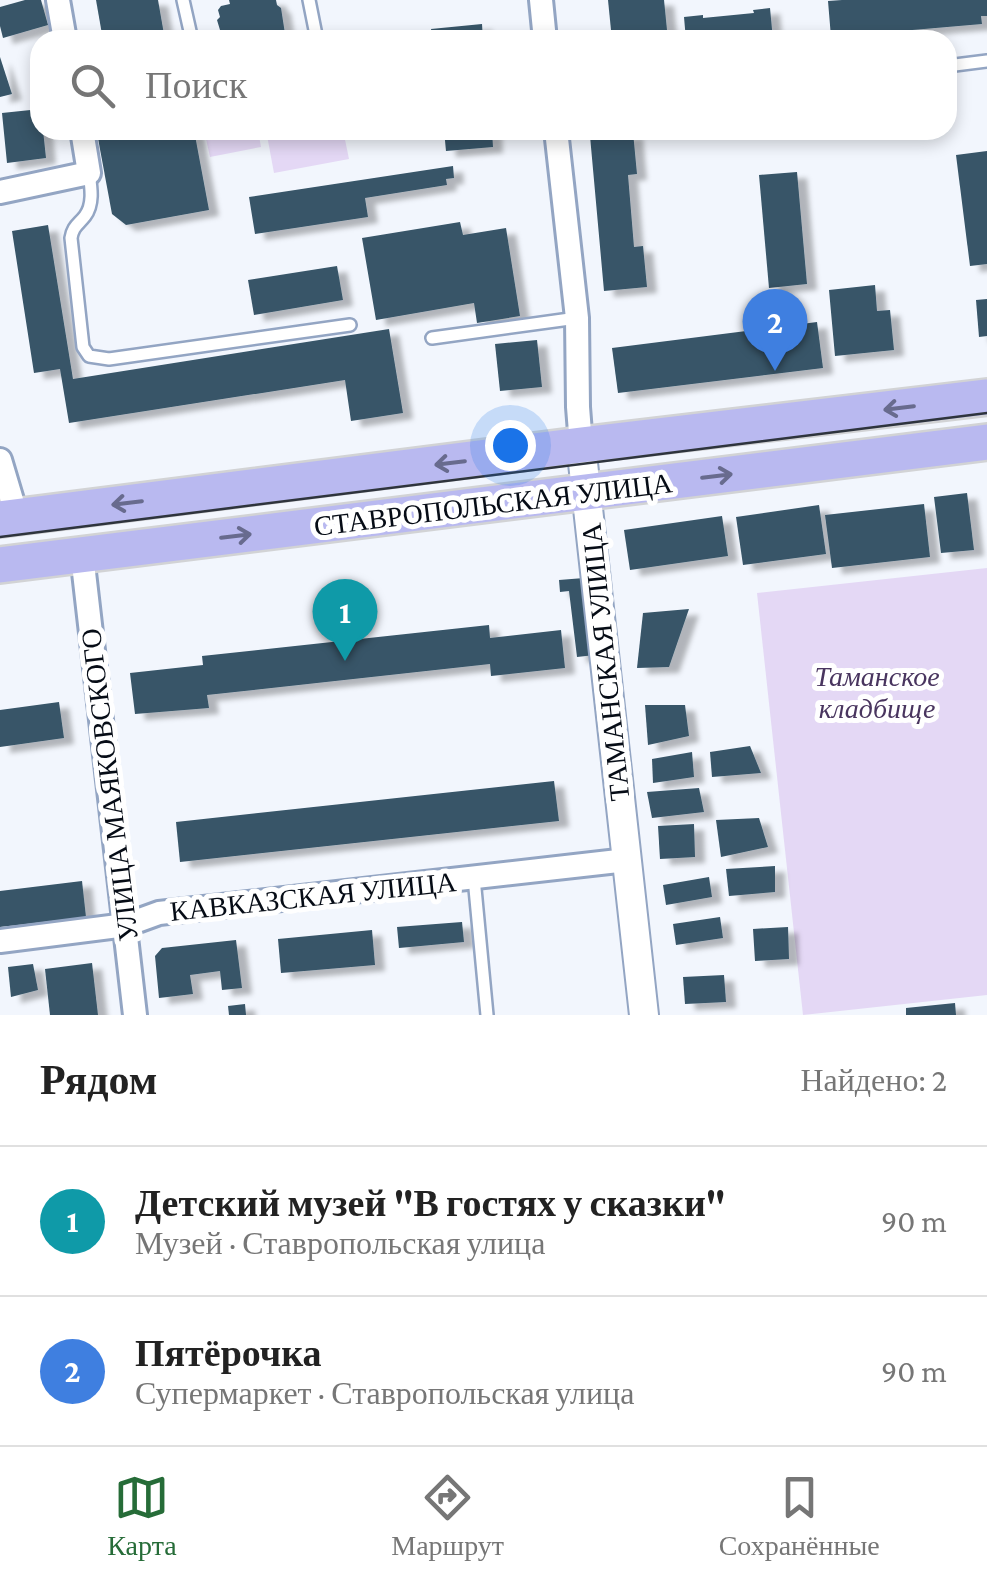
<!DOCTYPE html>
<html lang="ru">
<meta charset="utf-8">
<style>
body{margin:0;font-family:"Crimson Pro",serif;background:#f6f6f6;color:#222}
.you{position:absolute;left:510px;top:445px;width:35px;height:35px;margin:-25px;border:8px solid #fff;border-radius:50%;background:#1a73e8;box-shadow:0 0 0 15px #1a73e833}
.badge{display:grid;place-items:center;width:65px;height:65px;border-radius:50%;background:#266c38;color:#fff;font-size:32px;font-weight:700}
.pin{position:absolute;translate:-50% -82px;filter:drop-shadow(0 2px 5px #0008)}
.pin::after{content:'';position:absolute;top:52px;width:35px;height:30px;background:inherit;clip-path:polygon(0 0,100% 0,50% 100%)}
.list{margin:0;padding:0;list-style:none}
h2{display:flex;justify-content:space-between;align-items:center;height:130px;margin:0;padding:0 40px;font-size:42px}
h2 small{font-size:32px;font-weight:400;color:#767676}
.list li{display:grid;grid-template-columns:65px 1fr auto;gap:30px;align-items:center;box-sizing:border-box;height:150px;padding:0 40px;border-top:2px solid #e0e0e0}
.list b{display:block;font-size:38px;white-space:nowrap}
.list p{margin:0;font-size:32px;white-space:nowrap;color:#767676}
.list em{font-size:32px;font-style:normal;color:#767676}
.icon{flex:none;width:55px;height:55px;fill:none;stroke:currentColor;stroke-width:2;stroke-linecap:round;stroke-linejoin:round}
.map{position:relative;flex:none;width:987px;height:1015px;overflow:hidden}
.search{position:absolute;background:#fff;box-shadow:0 5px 15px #0003;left:30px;right:30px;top:30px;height:110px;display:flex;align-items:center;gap:25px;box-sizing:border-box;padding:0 35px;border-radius:30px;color:#767676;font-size:38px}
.sheet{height:430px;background:#fff}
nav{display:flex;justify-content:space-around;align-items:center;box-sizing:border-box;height:140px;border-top:2px solid #e0e0e0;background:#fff;font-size:28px;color:#767676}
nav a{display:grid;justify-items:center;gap:5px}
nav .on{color:#266c38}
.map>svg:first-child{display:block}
.green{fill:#e4d8f5}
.building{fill:#375568;filter:url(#shadow)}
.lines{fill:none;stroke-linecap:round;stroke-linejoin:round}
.service-casing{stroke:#93a5c3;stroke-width:16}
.minor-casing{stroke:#93a5c3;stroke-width:28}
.tertiary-casing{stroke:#93a5c3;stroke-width:32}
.primary-casing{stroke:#d2d3d5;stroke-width:40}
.service{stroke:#fff;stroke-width:11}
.minor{stroke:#fff;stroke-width:22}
.tertiary{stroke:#fff;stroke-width:28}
.primary{stroke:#b9b9f0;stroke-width:35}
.tram{stroke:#2e343d;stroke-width:2.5}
.oneway{stroke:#686b8e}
.labels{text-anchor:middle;stroke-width:10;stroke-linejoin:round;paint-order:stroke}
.street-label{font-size:28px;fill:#060c16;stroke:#fff}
.park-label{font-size:28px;font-style:italic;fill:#49355f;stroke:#fff}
</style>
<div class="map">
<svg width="987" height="1015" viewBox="0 0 987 1015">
<defs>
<filter id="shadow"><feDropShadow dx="10" dy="6" stdDeviation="2.5" flood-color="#0004"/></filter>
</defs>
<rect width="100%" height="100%" fill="#f2f6fd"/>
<g class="green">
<polygon points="204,130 258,130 261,147 210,157"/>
<polygon points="266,130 343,130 349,159 274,173"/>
<polygon points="987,568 987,995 803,1015 757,593"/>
</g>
<g class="building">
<polygon points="25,0 41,0 48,25 3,38 0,26 0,7"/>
<polygon points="96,0 158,0 165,40 103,40"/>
<polygon points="229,0 276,0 277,5 281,8 286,40 223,40 217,20 220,17 218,10 221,6 230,4"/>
<polygon points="608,0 664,0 668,40 612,40"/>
<polygon points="842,0 987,0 987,16 981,16 982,24 831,37 828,1"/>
<polygon points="770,8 773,40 686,40 684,17 703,15 703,18 754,13 753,10"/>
<polygon points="482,24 483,40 433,40 431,29"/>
<polygon points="0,57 12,94 0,97"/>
<polygon points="40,109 40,130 43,130 46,158 7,163 2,113"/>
<polygon points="114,130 194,130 209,210 126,225 112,214 97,133"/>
<polygon points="444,130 492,130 493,147 446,151"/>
<polygon points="633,132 637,174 628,175 634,247 643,246 647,287 604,291 590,136"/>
<polygon points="987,151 987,264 970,266 956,155"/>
<polygon points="453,166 454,178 446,179 447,185 365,198 368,217 255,234 249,197"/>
<polygon points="797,172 807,284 769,288 759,175"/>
<polygon points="460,222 463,235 506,228 520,316 477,323 474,303 376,320 362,238"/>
<polygon points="48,225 73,379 389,329 403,413 351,421 345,380 69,423 60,369 34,373 12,231"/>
<polygon points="337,266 343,300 254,315 248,280"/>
<polygon points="875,285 877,311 890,310 894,350 835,356 829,290"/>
<polygon points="987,299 987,336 979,337 976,300"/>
<polygon points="817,322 823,368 618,393 612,348"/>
<polygon points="537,340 542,387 500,391 495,344"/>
<polygon points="967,493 974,550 941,553 934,497"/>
<polygon points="924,504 930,557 832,568 825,515"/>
<polygon points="819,505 826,554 743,565 736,517"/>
<polygon points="722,516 728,556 630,570 624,530"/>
<polygon points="584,578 595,655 577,657 569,591 560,592 559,580"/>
<polygon points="689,609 669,667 637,668 643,613"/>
<polygon points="489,625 490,638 561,630 565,668 491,676 490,664 207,695 209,708 135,714 130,673 203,665 202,656"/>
<polygon points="59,702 64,738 0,747 0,710"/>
<polygon points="645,705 685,705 689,736 648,745"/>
<polygon points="750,746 761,773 712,777 710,752"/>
<polygon points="692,752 694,777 653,783 652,759"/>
<polygon points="554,781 559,821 180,862 176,822"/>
<polygon points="699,788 704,812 652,818 647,792"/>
<polygon points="759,818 768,847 721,857 716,820"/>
<polygon points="694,824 695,857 660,859 658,826"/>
<polygon points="775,866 775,892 729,896 726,869"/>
<polygon points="709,877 712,897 666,905 663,885"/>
<polygon points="82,881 86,917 0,927 0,891"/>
<polygon points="720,917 723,938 676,945 673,924"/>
<polygon points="462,922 464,942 399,948 397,927"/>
<polygon points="788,927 789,959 755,961 753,929"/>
<polygon points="372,930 375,965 281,973 278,939"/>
<polygon points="236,940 242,988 222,990 220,971 190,975 193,994 159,998 155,956 162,948"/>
<polygon points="92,963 98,1015 50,1015 45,969"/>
<polygon points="33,964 38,990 11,997 8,967"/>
<polygon points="724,975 726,1002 685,1004 683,977"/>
<polygon points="955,1003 956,1015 906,1015 906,1008"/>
<polygon points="245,1004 246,1015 229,1015 228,1006"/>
</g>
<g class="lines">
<defs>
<g id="service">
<polyline points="183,0 192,40"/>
<polyline points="309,0 317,40"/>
<polyline points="947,66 987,61"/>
<path d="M89 173C91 187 94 204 85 216 78 225 73 226 71 238L83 347 89 356 109 359 350 325"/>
<polyline points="432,338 577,318"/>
<polyline points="474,878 487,1015"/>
</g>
<g id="minor">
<polyline points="58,0 65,40"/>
<polyline points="541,0 545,40"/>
<polyline points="556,130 577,318 578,407 581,445"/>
<polyline points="0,192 89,173 82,130"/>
<polyline points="0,460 17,517"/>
<polyline points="82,555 135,1015"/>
<polyline points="0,941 126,925 159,913 627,860"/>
</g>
<polyline id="tertiary" points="581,445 644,1015"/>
<g id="primary">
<polyline points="0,519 581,445 987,397"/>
<polyline points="0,565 987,442"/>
</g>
</defs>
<use href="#service" class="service-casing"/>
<use href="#minor" class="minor-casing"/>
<use href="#tertiary" class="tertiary-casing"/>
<use href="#primary" class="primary-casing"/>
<use href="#service" class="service"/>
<use href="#minor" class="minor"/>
<use href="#tertiary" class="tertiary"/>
<use href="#primary" class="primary"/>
<polyline class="tram" points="0,537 987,413"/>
</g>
<defs><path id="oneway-shaft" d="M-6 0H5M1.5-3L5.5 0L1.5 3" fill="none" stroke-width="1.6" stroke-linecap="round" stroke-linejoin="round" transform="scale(2.5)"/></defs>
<g class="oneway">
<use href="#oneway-shaft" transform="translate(899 408) rotate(173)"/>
<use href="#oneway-shaft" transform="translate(450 463) rotate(173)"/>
<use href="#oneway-shaft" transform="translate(717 476) rotate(-7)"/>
<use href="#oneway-shaft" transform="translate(127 503) rotate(173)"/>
<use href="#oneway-shaft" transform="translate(236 536) rotate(-7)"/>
</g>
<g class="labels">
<g class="street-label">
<text transform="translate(493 504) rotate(-7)" y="10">СТАВРОПОЛЬСКАЯ УЛИЦА</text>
<text transform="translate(605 662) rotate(-96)" y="10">ТАМАНСКАЯ УЛИЦА</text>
<text transform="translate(109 785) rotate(-97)" y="10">УЛИЦА МАЯКОВСКОГО</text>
<text transform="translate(313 896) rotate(-6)" y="10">КАВКАЗСКАЯ УЛИЦА</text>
</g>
<g class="park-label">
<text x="877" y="686">Таманское<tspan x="877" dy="32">кладбище</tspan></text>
</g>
</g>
</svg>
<div class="you"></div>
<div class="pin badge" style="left:345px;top:661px;background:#0f9aa8">1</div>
<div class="pin badge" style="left:775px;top:371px;background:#3f7fe0">2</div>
<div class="search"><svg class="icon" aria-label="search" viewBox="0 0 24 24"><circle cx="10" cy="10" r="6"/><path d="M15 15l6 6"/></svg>Поиск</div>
</div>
<section class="sheet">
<h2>Рядом<small>Найдено: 2</small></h2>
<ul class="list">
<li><span class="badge" style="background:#0f9aa8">1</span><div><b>Детский музей &quot;В гостях у сказки&quot;</b><p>Музей · Ставропольская улица</p></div><em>90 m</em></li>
<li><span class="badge" style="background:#3f7fe0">2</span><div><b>Пятёрочка</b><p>Супермаркет · Ставропольская улица</p></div><em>90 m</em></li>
</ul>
</section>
<nav>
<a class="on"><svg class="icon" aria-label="map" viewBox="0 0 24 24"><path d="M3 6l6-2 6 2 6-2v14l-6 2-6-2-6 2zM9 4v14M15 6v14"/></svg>Карта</a>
<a><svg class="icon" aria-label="directions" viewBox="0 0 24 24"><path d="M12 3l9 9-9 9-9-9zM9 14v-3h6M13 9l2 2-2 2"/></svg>Маршрут</a>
<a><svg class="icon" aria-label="saved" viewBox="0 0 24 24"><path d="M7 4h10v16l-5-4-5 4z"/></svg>Сохранённые</a>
</nav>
